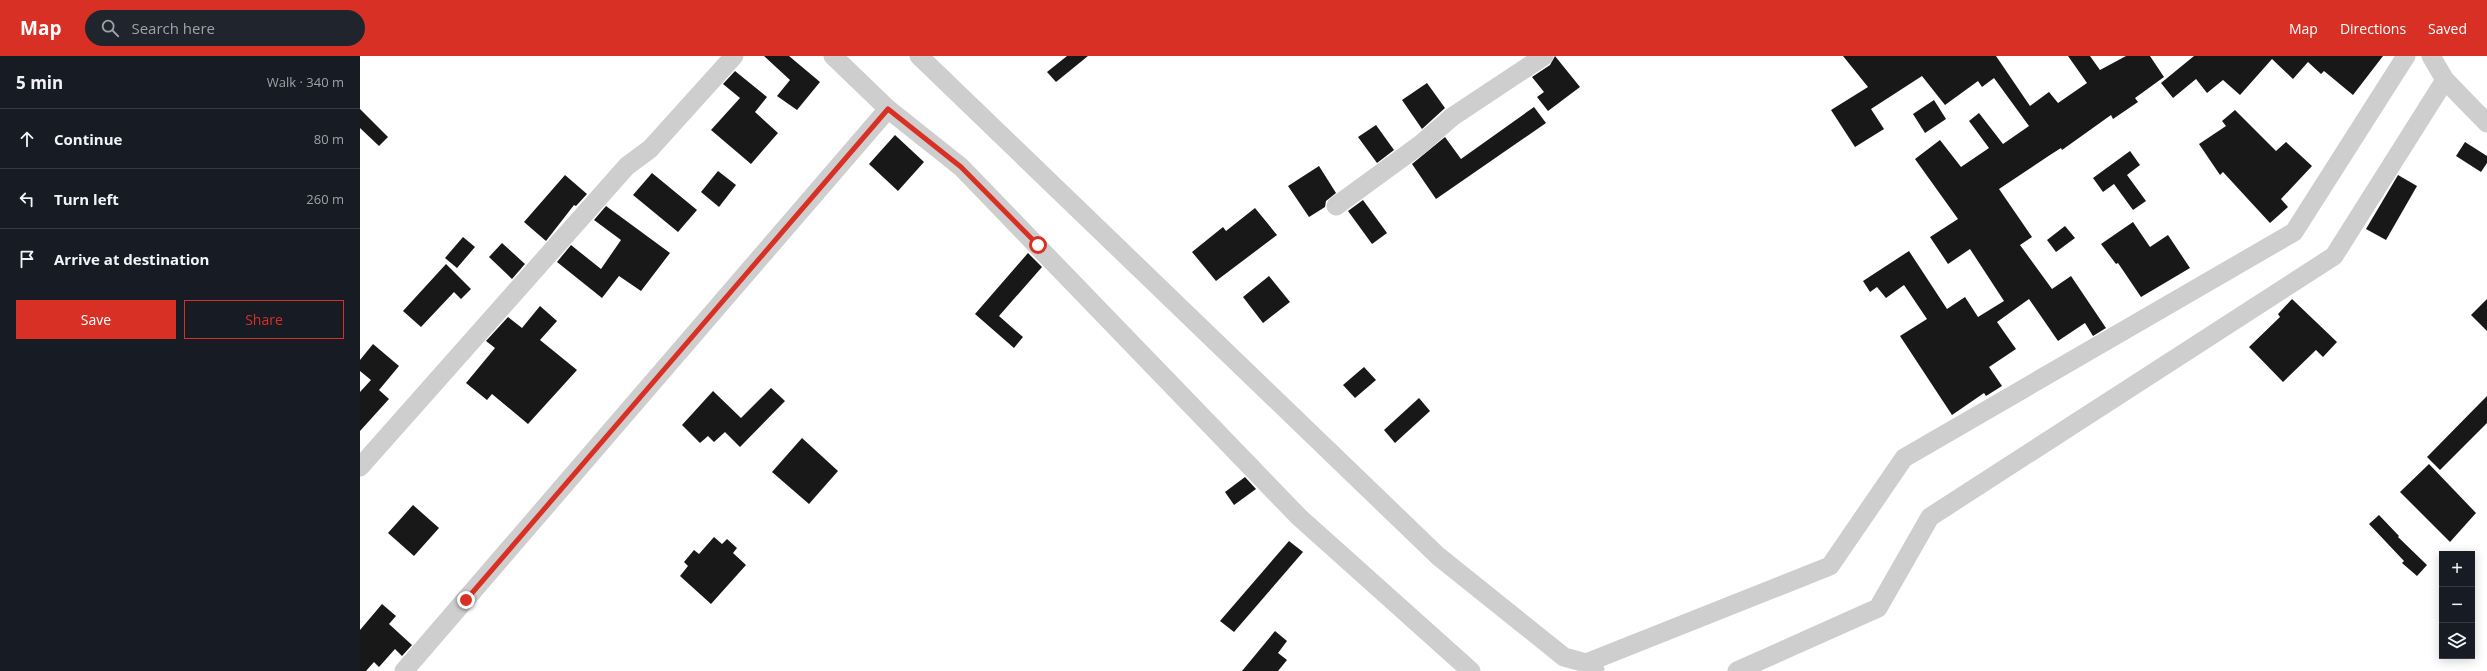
<!DOCTYPE html>
<meta charset="utf-8">
<style>
body{margin:0;font-family:"Open Sans",sans-serif;background:#20242c;color:#f1f3f6}
.controls{position:absolute;right:12px;bottom:12px;display:grid;overflow:hidden;border-radius:0px;box-shadow:0 2px 10px #0003}
.controls button{width:36px;height:36px;display:grid;place-items:center;padding:0;border:0;border-bottom:1px solid #363941;background:#171b24;color:#f1f3f6;font:20px sans-serif}
.stop{position:absolute;width:12px;height:12px;margin:-9px;border:3px solid #d93025;border-radius:50%;background:#fff}
.stop.end{background:#d93025;border-color:#fff;box-shadow:0 1px 4px #0008}
.list{margin:0;padding:0;list-style:none}
h2{display:flex;justify-content:space-between;align-items:center;height:52px;margin:0;padding:0 16px;font-size:17px}
h2 small{font-size:13px;font-weight:400;color:#9ea1a6}
.list li{display:grid;grid-template-columns:26px 1fr auto;gap:12px;align-items:center;box-sizing:border-box;height:60px;padding:0 16px;border-top:1px solid #363941}
.list b{display:block;font-size:15px;white-space:nowrap}
.list em{font-size:13px;font-style:normal;color:#9ea1a6}
.actions{display:flex;gap:8px;padding:12px 16px}
.actions a{flex:1;padding:9px 0;border:1px solid #d93025;border-radius:0px;text-align:center;font-size:14px;color:#d93025}
.actions .main{background:#d93025;color:#fff}
.icon{flex:none;width:22px;height:22px;fill:none;stroke:currentColor;stroke-width:2;stroke-linecap:round;stroke-linejoin:round}
.map{position:relative;flex:none;width:2127px;height:615px;overflow:hidden}
header{display:flex;align-items:center;gap:24px;box-sizing:border-box;height:56px;padding:0 20px;background:#d93025;color:#fff}
header strong{font-size:19px}
nav{display:flex;gap:22px;margin-inline-start:auto;font-size:14px}
.search{width:280px;height:36px;background:#20242c;display:flex;align-items:center;gap:10px;box-sizing:border-box;padding:0 14px;border-radius:22px;color:#9ea1a6;font-size:15px}
main{display:flex}
aside{flex:1;background:#171b24}
.map>svg:first-child{display:block}
.building{fill:#181818}
.lines{fill:none;stroke-linecap:round;stroke-linejoin:round}
.street{stroke:#cecece;stroke-width:19}
.route{stroke:#d93025;stroke-width:5}
</style>
<header>
<strong>Map</strong>
<div class="search"><svg class="icon" aria-label="search" viewBox="0 0 24 24"><circle cx="10" cy="10" r="6"/><path d="M15 15l6 6"/></svg>Search here</div>
<nav><a>Map</a><a>Directions</a><a>Saved</a></nav>
</header>
<main>
<aside>
<h2>5 min<small>Walk · 340 m</small></h2>
<ul class="list">
<li><svg class="icon" aria-label="ahead" viewBox="0 0 24 24"><path d="M12 20V5M6 11l6-6 6 6"/></svg><div><b>Continue</b></div><em>80 m</em></li>
<li><svg class="icon" aria-label="left" viewBox="0 0 24 24"><path d="M17 20v-9H6M10 6l-5 5 5 5"/></svg><div><b>Turn left</b></div><em>260 m</em></li>
<li><svg class="icon" aria-label="arrive" viewBox="0 0 24 24"><path d="M6 21V4h12l-3 4 3 4H6"/></svg><div><b>Arrive at destination</b></div></li>
</ul>
<div class="actions"><a class="main">Save</a><a>Share</a></div>
</aside>
<div class="map">
<svg width="2127" height="615" viewBox="0 0 2127 615">
<rect width="100%" height="100%" fill="#fff"/>
<g class="building">
<polygon points="404,0 429,0 460,26 437,54 417,40 430,24"/>
<polygon points="707,0 728,0 696,26 687,16"/>
<polygon points="1195,0 1220,31 1188,55 1177,41 1184,36 1172,21 1190,9"/>
<polygon points="1483,0 1636,0 1670,50 1689,36 1698,47 1727,27 1708,0 1730,0 1740,14 1766,0 1790,0 1804,21 1775,42 1778,46 1753,63 1751,59 1702,94 1701,92 1690,99 1639,133 1672,181 1660,189 1692,233 1711,220 1746,272 1733,280 1725,267 1698,285 1669,243 1637,266 1656,293 1629,311 1642,330 1626,340 1624,337 1592,359 1540,280 1567,263 1544,229 1526,242 1517,231 1510,236 1503,225 1549,195 1587,253 1605,241 1618,261 1644,245 1610,193 1588,208 1570,181 1598,163 1555,103 1580,84 1601,111 1629,92 1609,65 1619,57 1643,88 1669,70 1634,22 1622,31 1618,25 1585,49 1562,20 1511,53 1524,73 1495,91 1471,54 1508,31"/>
<polygon points="1834,0 2023,0 1993,39 1964,15 1961,18 1948,6 1933,23 1912,3 1880,39 1863,24 1847,37 1836,23 1813,42 1801,27"/>
<polygon points="375,15 407,41 395,56 418,77 391,108 351,74 380,42 363,28"/>
<polygon points="1067,27 1085,52 1062,73 1042,44"/>
<polygon points="1574,44 1586,63 1565,77 1553,58"/>
<polygon points="1174,51 1186,67 1076,143 1052,108 1085,81 1101,103"/>
<polygon points="0,53 28,81 19,90 0,72"/>
<polygon points="1875,54 1916,95 1926,86 1952,110 1921,143 1928,151 1910,167 1863,116 1860,119 1839,88 1866,70 1862,65"/>
<polygon points="1016,69 1034,94 1017,107 998,81"/>
<polygon points="535,79 564,106 538,135 509,108"/>
<polygon points="2105,86 2127,100 2127,107 2121,116 2096,100"/>
<polygon points="1770,95 1780,109 1767,119 1786,145 1773,154 1754,128 1743,136 1733,122"/>
<polygon points="959,110 976,137 966,145 965,151 949,161 928,130"/>
<polygon points="358,115 376,129 359,151 341,136"/>
<polygon points="292,117 337,154 318,176 273,139"/>
<polygon points="205,119 227,138 216,150 214,149 186,185 164,166"/>
<polygon points="2038,119 2057,130 2026,184 2006,173"/>
<polygon points="1003,144 1027,177 1012,188 988,155"/>
<polygon points="246,150 310,197 281,235 259,220 242,242 197,206 211,189 241,213 261,184 234,164"/>
<polygon points="895,152 917,179 856,225 832,196 863,171 866,175"/>
<polygon points="1773,166 1790,191 1808,179 1830,212 1781,241 1758,207 1756,208 1741,188"/>
<polygon points="1705,170 1715,182 1696,196 1687,184"/>
<polygon points="103,181 115,191 97,212 85,202"/>
<polygon points="142,187 165,208 152,223 129,201"/>
<polygon points="668,197 682,211 639,260 663,281 654,292 615,258"/>
<polygon points="86,208 111,233 101,243 94,236 61,271 43,255"/>
<polygon points="909,220 930,246 903,267 883,241"/>
<polygon points="1932,243 1977,286 1963,301 1956,294 1923,326 1889,291 1920,261 1918,258"/>
<polygon points="2127,243 2127,275 2111,259"/>
<polygon points="180,250 197,265 180,284 217,314 168,368 132,338 127,344 106,327 135,292 126,285 148,261 162,272"/>
<polygon points="13,288 39,310 19,334 29,343 0,375 0,336 11,324 0,315 0,304"/>
<polygon points="1004,311 1016,324 995,342 983,329"/>
<polygon points="411,332 425,345 380,391 365,376 354,386 348,380 340,387 322,369 353,335 381,362"/>
<polygon points="2127,340 2127,367 2080,414 2067,401"/>
<polygon points="1059,342 1070,355 1035,387 1024,374"/>
<polygon points="442,382 478,415 449,448 412,416"/>
<polygon points="2069,408 2116,457 2090,486 2040,436"/>
<polygon points="885,421 896,433 874,449 865,436"/>
<polygon points="53,449 79,472 54,500 28,477"/>
<polygon points="2019,459 2039,480 2038,481 2067,509 2057,520 2042,507 2044,505 2009,468"/>
<polygon points="354,481 362,488 367,483 377,492 373,497 386,509 351,548 320,520 328,510 324,506 334,494 339,498"/>
<polygon points="929,485 943,496 874,576 860,565"/>
<polygon points="22,548 36,560 29,568 52,589 42,600 35,593 19,611 14,606 6,615 0,615 0,574"/>
<polygon points="915,575 927,585 918,597 927,604 918,615 882,615"/>
</g>
<g class="lines">
<g class="street">
<polyline points="473,0 528,53 601,111 939,461 1111,615"/>
<polyline points="559,0 1078,500 1204,601 1226,607 1235,614"/>
<polyline points="2071,0 2085,24 2127,67"/>
<polyline points="976,150 1061,88 1092,61 1184,0"/>
<polyline points="0,411 267,110 290,93 374,0"/>
<polyline points="1226,607 1470,510 1544,402 1934,176 2046,0"/>
<polyline points="44,615 528,53"/>
<polyline points="1377,615 1518,552 1570,461 1974,200 2085,24"/>
</g>
</g>
<g class="lines">
<polyline class="route" points="106,544 528,53 601,111 678,189"/>
</g>
</svg>
<div class="controls">
<button>+</button>
<button>−</button>
<button><svg class="icon" aria-label="layers" viewBox="0 0 24 24"><path d="M12 4l9 5-9 5-9-5zM3 14l9 5 9-5"/></svg></button>
</div>
<div class="stop" style="left:678px;top:189px"></div>
<div class="stop end" style="left:106px;top:544px"></div>
</div>
</main>
